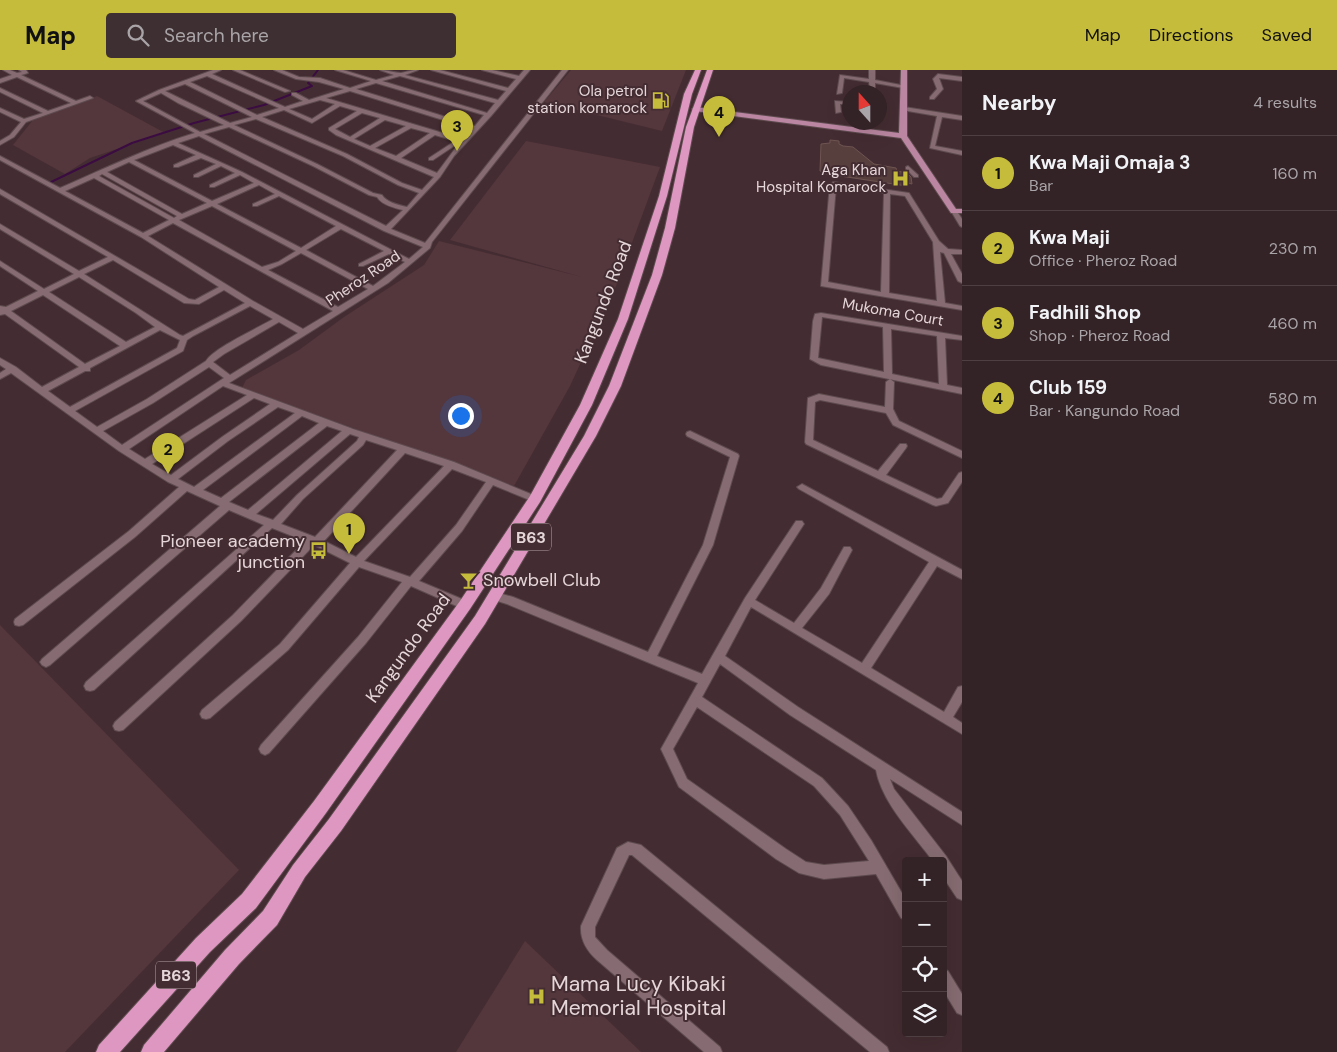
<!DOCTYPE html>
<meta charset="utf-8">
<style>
body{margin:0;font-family:"DM Sans",sans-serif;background:#3e2f32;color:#f1f3f6}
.controls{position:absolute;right:15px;bottom:15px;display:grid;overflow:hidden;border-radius:5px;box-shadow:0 5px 20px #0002}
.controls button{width:45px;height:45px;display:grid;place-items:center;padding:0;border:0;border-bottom:1px solid #4e3f43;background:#332226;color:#f1f3f6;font:25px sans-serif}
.compass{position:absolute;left:842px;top:15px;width:45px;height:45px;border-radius:50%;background:#332226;box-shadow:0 5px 20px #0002;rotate:339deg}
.you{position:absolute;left:460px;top:345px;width:18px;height:18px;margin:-12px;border:4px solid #fff;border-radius:50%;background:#1a73e8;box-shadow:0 0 0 8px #1a73e833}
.badge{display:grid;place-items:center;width:32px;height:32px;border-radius:50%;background:#c6bc3c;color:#111;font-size:16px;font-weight:700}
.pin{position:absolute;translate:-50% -41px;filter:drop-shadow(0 1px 2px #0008)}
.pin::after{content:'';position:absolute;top:26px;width:18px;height:15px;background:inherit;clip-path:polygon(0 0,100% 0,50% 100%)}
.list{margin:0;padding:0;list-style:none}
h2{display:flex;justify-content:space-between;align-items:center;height:65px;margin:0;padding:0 20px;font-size:21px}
h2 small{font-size:16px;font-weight:400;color:#a9a4a7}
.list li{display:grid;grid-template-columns:32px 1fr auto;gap:15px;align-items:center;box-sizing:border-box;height:75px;padding:0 20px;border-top:1px solid #4e3f43}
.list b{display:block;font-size:19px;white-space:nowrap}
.list p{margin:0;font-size:16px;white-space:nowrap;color:#a9a4a7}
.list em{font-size:16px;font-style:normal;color:#a9a4a7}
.icon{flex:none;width:28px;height:28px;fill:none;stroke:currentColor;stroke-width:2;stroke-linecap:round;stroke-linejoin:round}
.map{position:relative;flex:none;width:962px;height:982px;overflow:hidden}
header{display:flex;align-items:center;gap:30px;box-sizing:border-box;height:70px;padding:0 25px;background:#c6bc3c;color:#111}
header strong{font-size:24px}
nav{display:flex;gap:28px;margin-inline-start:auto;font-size:18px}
.search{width:350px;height:45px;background:#3e2f32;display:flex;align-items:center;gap:12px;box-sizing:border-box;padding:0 18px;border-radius:5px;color:#a9a4a7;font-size:19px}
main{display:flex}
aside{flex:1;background:#332226}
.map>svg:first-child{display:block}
.built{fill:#54363d}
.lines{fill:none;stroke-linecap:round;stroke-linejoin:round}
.stream{stroke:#3b0c41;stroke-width:2}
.building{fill:#573f3d;stroke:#6e5552}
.minor-casing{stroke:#5e4b4f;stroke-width:2}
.major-casing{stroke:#5e4b4f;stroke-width:2}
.highway-casing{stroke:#5e4b4f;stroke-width:2}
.minor{fill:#866c72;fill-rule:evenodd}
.major{fill:#ba86a1;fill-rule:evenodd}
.highway{fill:#dd97c0;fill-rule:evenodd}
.labels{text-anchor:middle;stroke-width:4;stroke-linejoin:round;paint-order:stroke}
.far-poi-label{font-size:15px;fill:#e5d6d9;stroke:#442d32;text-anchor:end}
.far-street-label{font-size:15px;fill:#e5d6d9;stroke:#442d32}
.shield{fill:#442d32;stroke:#b5a3a7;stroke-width:1}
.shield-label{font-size:16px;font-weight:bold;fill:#e5d6d9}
.street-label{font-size:18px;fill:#e5d6d9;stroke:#442d32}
.poi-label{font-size:18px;fill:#e5d6d9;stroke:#442d32;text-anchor:end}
.near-poi-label{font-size:21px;fill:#e5d6d9;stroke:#442d32;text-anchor:start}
</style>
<header>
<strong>Map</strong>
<div class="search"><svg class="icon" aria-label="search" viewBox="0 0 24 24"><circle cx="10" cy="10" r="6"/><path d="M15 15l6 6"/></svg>Search here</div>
<nav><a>Map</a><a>Directions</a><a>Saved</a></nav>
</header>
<main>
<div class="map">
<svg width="962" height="982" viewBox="0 0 962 982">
<rect width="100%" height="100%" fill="#442d32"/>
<g class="built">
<polygon points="571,0 686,0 662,61 544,32"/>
<polygon points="97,26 165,63 90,88 65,104 13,75 33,50"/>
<polygon points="526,71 660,97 616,216 570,316 514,416 242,318 246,310 299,280 344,247 424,195 439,171 582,207 450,170"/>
<polygon points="0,555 239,800 65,982 0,982"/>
<polygon points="525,871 641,982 456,982"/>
</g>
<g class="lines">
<polyline class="stream" points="49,113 132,73 194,53 264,35 312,16 308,13 318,0"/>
</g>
<polygon class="building" points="830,70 839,71 839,74 843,76 853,77 874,94 896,98 897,101 907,103 911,107 912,114 908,113 907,116 827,104 820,101 821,74 830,73"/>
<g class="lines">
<defs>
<g id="minor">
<polygon points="3,0 10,0 17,3 22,2 19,0 26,0 28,3 21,5 76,31 90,26 93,28 26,52 14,67 0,75 0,71 10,65 21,52 0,42 0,38 24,49 43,43 0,22 0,18 48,41 71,33 17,7 0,13 0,9 12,5"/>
<path d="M213 0H221L212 4 285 37 303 31 292 25V23H296L309 30 344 19 319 12 296 9 274 0H282L299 7 320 8 350 18 371 11 335 0H343L376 10 394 5 380 0C387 0 395 3 401 3 407 2 411 0 418 0L405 5 498 30 506 21 431 0H440L508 18 516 9 482 0H492L519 6 524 0H530L491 46 454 86 440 107 391 159 425 173 562 0H568L432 172 430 178 388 213 229 313 353 359 454 392 538 427 540 429 535 432 532 431 493 415 462 461 419 511 469 532 470 535 469 538 465 539 461 538 411 516 366 573 269 683 265 685 261 683 259 679 261 675 358 567 402 512 359 497 288 580 210 648 206 649 202 648 200 644 202 640 280 574 350 493 314 475 241 551 123 660 119 661 115 660 113 656 115 652 233 545 305 471 272 458 94 620 90 621 86 620 84 616 86 612 264 455 229 440 50 595 46 597 42 595 40 592 42 589 220 436 187 421 135 467 23 555 19 556 15 555 14 552 15 549 129 461 179 417 168 412 119 381 11 303 0 309V303L6 299 0 295V288L16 297 42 317 79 297 5 244 0 245V236L6 237 38 221 0 196V191L44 219 74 204 0 159V154L79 201 108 187 0 124V119L189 229 195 230 219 217 141 167 0 90V86L60 118C104 99 149 77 195 63L136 31 159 20ZM207 6 279 38 257 45 190 12ZM400 6 495 33 487 43 382 11ZM376 13 484 45 475 56 356 19ZM185 14 252 47 230 53 165 21ZM350 21 472 59 463 69 326 28ZM161 23 178 33 224 55 200 62 143 31ZM320 30 335 34 312 49 289 39ZM340 36 357 41 329 58V60L336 65 434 107 422 120 402 113 347 84 262 47 284 40 312 53ZM362 43 380 48 350 67 335 59ZM256 49 343 86 398 115 419 123 407 137C398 135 386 132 382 125L373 123 317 94 234 55ZM385 50 406 56 370 76 354 69ZM229 57 313 96 369 125 377 127C382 135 394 138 403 140L386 156 204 64ZM411 58 430 63 396 86 375 78ZM435 65 455 71 429 88V90H433L460 72 437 103 401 88ZM199 66 384 161 423 177 409 189 242 102 178 73ZM173 75 196 85 174 95V97H178L201 88 216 94 194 105V107H198L221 96 235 103 210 115V117H214L240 105 254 113 212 131 134 90ZM129 92 207 133 182 144 107 102ZM102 104 177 146 174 148 99 106ZM94 108 169 150 143 163 65 121ZM259 115 275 124 253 134V136H257L279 126 336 156 301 178 217 134ZM212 136 296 181 278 192 262 197 179 150ZM173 153 333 241 303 259 253 231 148 166ZM341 159 384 181 359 194V196H363L389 184 405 192 373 216 306 180ZM301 183 368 219 338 237 268 200 282 194ZM113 190 184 233 199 234 224 220 245 233 183 266 180 265 84 204ZM79 207 136 243 155 257 126 272 49 222ZM43 225 120 276 85 294 11 241ZM250 236 273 249C258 258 214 278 206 291L147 329 97 357 75 341 183 281 187 270 193 266ZM279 252 298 263 230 305 213 292 224 284ZM160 260 180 270 177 278 70 337 48 321 85 301H90V298ZM209 297 224 308 122 375 103 361 153 333ZM223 316 247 325 145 389 129 379ZM254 328 270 334 222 367 171 405 152 394ZM278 337 295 343 194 417 178 409 228 371ZM302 346 319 353 221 428 203 420ZM327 356 342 361 248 440 229 432ZM350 364 359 367 357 371 297 425 273 450 256 444ZM366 370 397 380 315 467 281 454 303 429 363 375ZM405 383 444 396 356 487 324 471ZM452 399 486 412 456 455 410 507 364 491Z"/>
<polygon points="233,0 240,0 290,21 285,22"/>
<polygon points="869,0 875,0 875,10 906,16 903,18 875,13 875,22 870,22 869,12 844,8 842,23 837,24 840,5 869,9"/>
<polygon points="938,4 962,7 962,11 939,8 943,19 934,29 930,29 930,27 937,19 933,9"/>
<polygon points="835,31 849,32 849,34 840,34 841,42 836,43"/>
<polygon points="904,37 962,46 962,50 942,47 935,76 962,81 962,85 930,78 937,46 902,40 902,38"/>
<polygon points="908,96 918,105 918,107 914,107 906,99 906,97"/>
<path d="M833 112 909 123 939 171 948 179 962 180V184H951L962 204V213L958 211 944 183 940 182 945 233 962 236V240L821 216 830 114ZM836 116 884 123 881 222 828 212ZM890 124 905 126 933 172 937 231 889 223Z"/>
<polygon points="954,139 956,140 962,149 962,157 960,156 951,141"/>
<path d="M821 243 962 266V270L945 268 947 315 962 318V324L821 295 810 289 813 251 815 244ZM822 247 883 257 884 302 818 288ZM891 259 937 266 939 314 892 304Z"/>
<polygon points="890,309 894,312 893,339 899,351 962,381 962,388 893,355 886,343 820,330 815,332 813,370 878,401 900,374 906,374 907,376 906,378 886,405 937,429 942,428 959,403 962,402 962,412 948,433 936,436 933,435 806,374 805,372 808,328 819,324 885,337 886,312"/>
<path d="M690 361 738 384 739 386 713 475 657 586 702 604 745 528 796 451H802L804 454 802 457 755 530 794 553 821 518 844 477H850L852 480 829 524 802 558 862 593 929 492 799 419 797 417 802 414 962 500V509L937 496 871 598 944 642 958 617 962 616V632L953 647 962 653V664L751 537 725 586 798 637 962 742V755L890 709 894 719 946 786 962 811V830L957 828 943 807V791H933C913 764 882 733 876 700L790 645 720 594 702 627 822 708 848 736 871 770 906 830V850L901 848 876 804 824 809 799 803 776 789 679 717 661 679 698 613 507 534 491 529 490 526 491 523 495 522 513 527 648 582 703 475 730 387 687 366 686 364 687 362ZM697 637 814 716 840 745 869 791 824 795 806 792 786 779 687 709 673 679Z"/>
<path d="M628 772 641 775 887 977 889 982H870L632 785H629L595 857V867L607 880 720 977 722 982H704L597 890C587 881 580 870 581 856L617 778Z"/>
<polygon points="943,899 948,901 962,924 962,945 957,943 943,920"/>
</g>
<polygon id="major" points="901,0 907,0 907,66 956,139 962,139 962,143 951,143 901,68 695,41 692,39 695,37 899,63"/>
<g id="highway">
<polygon points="695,0 701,0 692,24 667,126 628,249 592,335 540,432 470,539 326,743 256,838 210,882 120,982 96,982 99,975 196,868 242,824 314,731 460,531 530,426 580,335 618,249 659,126 684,24"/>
<polygon points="707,0 713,0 694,57 675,158 662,205 621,316 596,366 485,554 341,761 305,807 277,855 239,894 164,982 141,982 144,975 225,880 263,841 293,795 329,749 475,546 584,366 609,316 652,205 665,158 686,57"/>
</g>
</defs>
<use href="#minor" class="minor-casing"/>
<use href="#major" class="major-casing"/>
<use href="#highway" class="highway-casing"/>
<use href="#minor" class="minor"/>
<use href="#major" class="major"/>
<use href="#highway" class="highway"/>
</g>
<defs>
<symbol id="fuel-bare" viewBox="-9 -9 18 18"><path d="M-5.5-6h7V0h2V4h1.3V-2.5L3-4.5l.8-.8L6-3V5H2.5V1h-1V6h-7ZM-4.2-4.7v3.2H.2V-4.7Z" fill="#c6bc3c" stroke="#442d32" stroke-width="2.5" paint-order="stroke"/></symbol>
<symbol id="hospital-bare" viewBox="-9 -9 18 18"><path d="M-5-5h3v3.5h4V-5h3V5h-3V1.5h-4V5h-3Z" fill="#c6bc3c" stroke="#442d32" stroke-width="2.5" paint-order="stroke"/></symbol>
<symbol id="bus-bare" viewBox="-9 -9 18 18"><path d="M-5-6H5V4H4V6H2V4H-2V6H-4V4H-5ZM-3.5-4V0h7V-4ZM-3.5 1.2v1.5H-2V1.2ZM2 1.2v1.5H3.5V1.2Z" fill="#c6bc3c" stroke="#442d32" stroke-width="2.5" paint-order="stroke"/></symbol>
<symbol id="bar-bare" viewBox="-9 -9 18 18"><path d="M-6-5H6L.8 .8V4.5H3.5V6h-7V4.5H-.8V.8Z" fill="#c6bc3c" stroke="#442d32" stroke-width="2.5" paint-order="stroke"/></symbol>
</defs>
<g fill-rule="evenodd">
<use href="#fuel-bare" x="648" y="18" width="25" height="25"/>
<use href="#hospital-bare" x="888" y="96" width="25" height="25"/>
<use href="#bus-bare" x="306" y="468" width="25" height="25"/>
<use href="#bar-bare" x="456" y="498" width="25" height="25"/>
<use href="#hospital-bare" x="524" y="914" width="25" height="25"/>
</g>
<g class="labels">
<g class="far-poi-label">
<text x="647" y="26">Ola petrol<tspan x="647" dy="17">station komarock</tspan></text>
<text x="886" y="105">Aga Khan<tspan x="886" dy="17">Hospital Komarock</tspan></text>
</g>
<g class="far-street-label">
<text transform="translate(363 208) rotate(-34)" y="5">Pheroz Road</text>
<text transform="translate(893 242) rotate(10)" y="5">Mukoma Court</text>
</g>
<g class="shield">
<rect x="511" y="453.5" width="40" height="27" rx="4"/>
<rect x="156" y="891.5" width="40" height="27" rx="4"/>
</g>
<g class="shield-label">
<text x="531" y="473">B63</text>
<text x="176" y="911">B63</text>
</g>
<g class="street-label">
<text transform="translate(603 232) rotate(-69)" y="6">Kangundo Road</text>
<text transform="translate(408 578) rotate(-54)" y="6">Kangundo Road</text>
</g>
<g class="poi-label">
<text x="305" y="477">Pioneer academy<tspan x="305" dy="21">junction</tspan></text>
<text x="483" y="516" text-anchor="start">Snowbell Club</text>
</g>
<g class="near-poi-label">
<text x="551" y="921">Mama Lucy Kibaki<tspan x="551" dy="24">Memorial Hospital</tspan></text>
</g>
</g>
</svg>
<div class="controls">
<button>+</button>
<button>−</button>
<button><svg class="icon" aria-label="locate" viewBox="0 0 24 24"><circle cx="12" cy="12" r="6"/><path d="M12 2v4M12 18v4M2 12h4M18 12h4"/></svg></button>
<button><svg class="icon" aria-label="layers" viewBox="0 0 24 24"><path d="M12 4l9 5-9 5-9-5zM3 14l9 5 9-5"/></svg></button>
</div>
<svg class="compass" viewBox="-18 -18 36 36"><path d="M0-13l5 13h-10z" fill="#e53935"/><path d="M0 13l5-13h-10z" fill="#a9a4a7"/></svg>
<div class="you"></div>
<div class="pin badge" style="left:349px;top:484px">1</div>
<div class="pin badge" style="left:168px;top:404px">2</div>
<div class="pin badge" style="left:457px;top:81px">3</div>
<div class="pin badge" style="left:719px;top:67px">4</div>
</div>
<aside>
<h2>Nearby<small>4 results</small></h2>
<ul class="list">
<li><span class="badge">1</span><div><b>Kwa Maji Omaja 3</b><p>Bar</p></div><em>160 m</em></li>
<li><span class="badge">2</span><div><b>Kwa Maji</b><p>Office · Pheroz Road</p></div><em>230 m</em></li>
<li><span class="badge">3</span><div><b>Fadhili Shop</b><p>Shop · Pheroz Road</p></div><em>460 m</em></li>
<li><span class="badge">4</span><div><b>Club 159</b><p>Bar · Kangundo Road</p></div><em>580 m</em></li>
</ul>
</aside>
</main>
